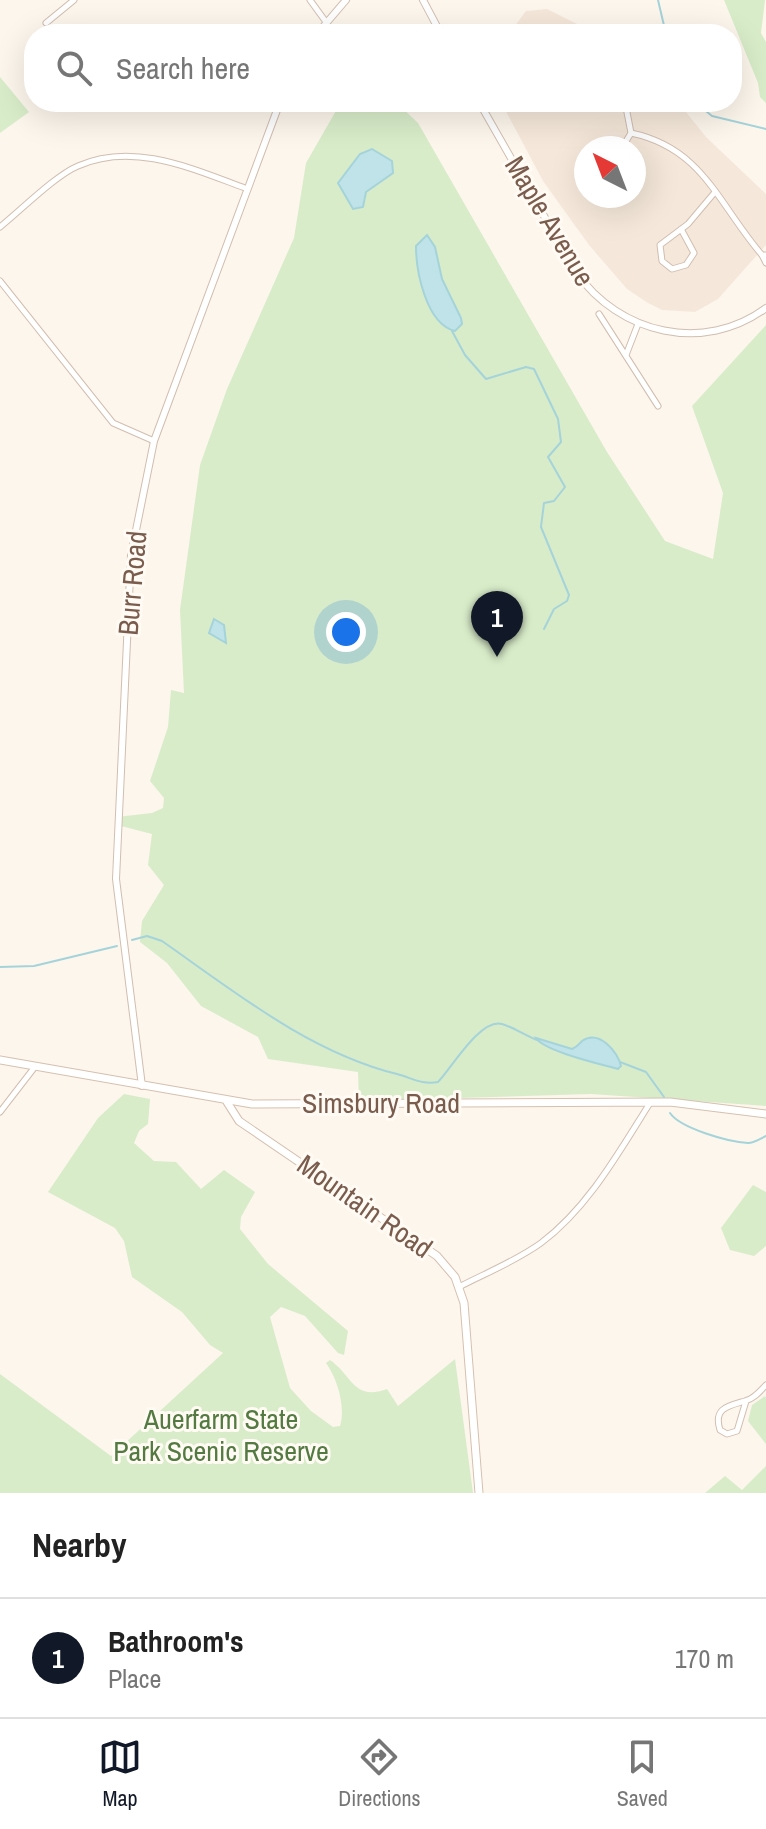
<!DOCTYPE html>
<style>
body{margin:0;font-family:"Archivo Narrow",sans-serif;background:#f6f6f6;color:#222}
.compass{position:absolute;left:574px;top:136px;width:72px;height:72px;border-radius:50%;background:#fff;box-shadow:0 8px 32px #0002;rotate:318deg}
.you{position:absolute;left:346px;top:632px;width:28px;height:28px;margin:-20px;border:6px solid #fff;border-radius:50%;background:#1a73e8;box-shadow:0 0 0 12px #1a73e833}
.badge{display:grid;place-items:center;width:52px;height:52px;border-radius:50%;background:#111827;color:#fff;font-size:26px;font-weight:700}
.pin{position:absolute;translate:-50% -66px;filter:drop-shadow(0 2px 4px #0008)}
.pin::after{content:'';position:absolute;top:42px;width:28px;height:24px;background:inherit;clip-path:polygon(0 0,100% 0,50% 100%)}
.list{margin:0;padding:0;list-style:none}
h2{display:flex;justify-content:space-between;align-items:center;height:104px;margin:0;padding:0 32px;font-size:34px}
h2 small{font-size:26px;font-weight:400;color:#767676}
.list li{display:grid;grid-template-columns:52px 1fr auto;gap:24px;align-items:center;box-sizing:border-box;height:120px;padding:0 32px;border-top:2px solid #e0e0e0}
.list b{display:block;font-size:30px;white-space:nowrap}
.list p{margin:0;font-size:26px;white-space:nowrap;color:#767676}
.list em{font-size:26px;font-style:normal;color:#767676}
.icon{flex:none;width:44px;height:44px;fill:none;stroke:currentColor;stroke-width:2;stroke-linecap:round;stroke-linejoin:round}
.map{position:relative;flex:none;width:766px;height:1493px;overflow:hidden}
.search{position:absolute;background:#fff;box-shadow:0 8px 32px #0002;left:24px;right:24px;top:24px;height:88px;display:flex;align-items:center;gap:20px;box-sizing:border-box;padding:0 28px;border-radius:32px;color:#767676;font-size:30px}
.sheet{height:224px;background:#fff}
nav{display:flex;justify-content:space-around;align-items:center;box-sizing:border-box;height:112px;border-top:2px solid #e0e0e0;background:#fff;font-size:22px;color:#767676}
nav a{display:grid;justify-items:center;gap:4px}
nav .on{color:#111827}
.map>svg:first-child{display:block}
.residential{fill:#f5e8da;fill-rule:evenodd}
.green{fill:#d8ecc9}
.water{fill:#bfe3e8;stroke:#a5d3da;stroke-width:2}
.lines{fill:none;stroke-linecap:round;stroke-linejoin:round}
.stream{stroke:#a5d3da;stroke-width:2}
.minor-casing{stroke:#d1beb0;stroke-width:7}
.tertiary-casing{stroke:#d1beb0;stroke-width:8}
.secondary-casing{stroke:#d6c0b0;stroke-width:9}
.minor{stroke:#fff;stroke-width:5}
.tertiary{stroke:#fff;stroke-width:6}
.secondary{stroke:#fff;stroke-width:7}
.labels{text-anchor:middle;stroke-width:6;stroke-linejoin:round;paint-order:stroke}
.street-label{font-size:28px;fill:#7a5c4d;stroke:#fffaf3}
.park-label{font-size:28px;fill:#537a41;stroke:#fffaf3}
</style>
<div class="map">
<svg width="766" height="1493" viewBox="0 0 766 1493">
<rect width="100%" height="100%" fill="#fdf6ec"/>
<g class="residential">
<polygon points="547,9 583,27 611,24 623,34 509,34 526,11"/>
<path d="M501 102H678L706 137 766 194V245L718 299 695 312 662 310 648 303 627 289 589 245 543 181ZM586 148H634V196H586Z"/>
</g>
<g class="green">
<polygon points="724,0 765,0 761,33 766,42 766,103 760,97 758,83"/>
<polygon points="0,77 29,112 0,133"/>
<polygon points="341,102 396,102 418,123 607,452 665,541 713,559 723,493 692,406 766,325 766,1106 591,1094 359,1101 358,1072 268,1059 258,1037 201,1006 167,963 140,942 142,921 164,885 148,865 152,834 117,825 117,817 152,813 163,808 164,798 150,781 168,727 171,690 184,693 180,610 200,465 227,389 294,238 306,163"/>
<path d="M124 1094 150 1099 148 1124 139 1131 134 1143 154 1161 176 1162 201 1189 224 1170 255 1192 241 1217 240 1229 268 1264 348 1331 344 1355 338 1353 305 1316 281 1307 270 1317 290 1388 311 1411 333 1427 340 1426C346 1407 337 1378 326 1363L330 1360C353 1376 353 1401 387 1389L398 1406 455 1359 473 1493H0V1374L111 1456 223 1353 210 1345 182 1312 132 1277 124 1241 115 1228 48 1192 98 1118Z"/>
<polygon points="753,1185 766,1192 766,1246 754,1256 730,1250 721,1228"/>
<polygon points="765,1396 766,1398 766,1444 748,1421 752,1405"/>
<polygon points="766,1466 766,1493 705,1493 725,1476 742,1490"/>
</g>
<g class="water">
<polygon points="372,149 392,161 393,173 366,192 363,207 353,209 338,183 360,154"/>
<path d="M427 235 435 247 442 279 461 318 462 324 455 331C426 324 416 271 416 246Z"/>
<polygon points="214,619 224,625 226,643 209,633"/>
<path d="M536 1038 572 1049C577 1047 579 1044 582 1041 599 1029 618 1052 621 1066L618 1069C600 1064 544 1051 536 1038Z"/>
</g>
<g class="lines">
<g class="stream">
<polyline points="658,0 666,34"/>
<polyline points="695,102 712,116 766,129"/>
<polyline points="452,331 465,355 486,379 526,367 534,369 558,419 561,442 548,457 565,487 554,501 544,503 541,527 569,595 567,601 554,609 544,629"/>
<path d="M132 940 147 936 162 941C235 992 309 1052 397 1074 412 1078 422 1085 438 1082 451 1069 480 1018 502 1024 513 1027 526 1036 537 1040"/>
<polyline points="0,967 34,966 117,946"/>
<polyline points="620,1062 646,1072 664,1097"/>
<path d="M670 1113C680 1128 728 1142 748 1143 754 1143 760 1139 766 1136"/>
</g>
<defs>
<g id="minor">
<polyline points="310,0 326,22"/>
<polyline points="46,23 74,0"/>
<path d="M631 133C703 148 718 204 762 255"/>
<polyline points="622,148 631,133 625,102"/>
<polyline points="586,156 580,166 586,176"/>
<path d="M0 227C20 211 56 175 78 166 133 141 193 169 245 188"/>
<polyline points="681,229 694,253 686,265 672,269 662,261 660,245 688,224 715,192"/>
<polyline points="766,255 762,255 766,263"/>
<polyline points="0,281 113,423 154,441"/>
<polyline points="599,314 658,406"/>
<polyline points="626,355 638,324"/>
<polyline points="0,1112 34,1068"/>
<path d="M459 1287C486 1273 516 1261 541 1243 588 1208 619 1152 650 1103"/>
<path d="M746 1401 737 1431 727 1434 720 1430C713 1408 728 1406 745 1401 754 1399 760 1391 766 1385"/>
</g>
<g id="tertiary">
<polyline points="423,0 441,34"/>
<polyline points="317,34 346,0"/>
<path d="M479 102 576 272C619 334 704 354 766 308"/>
<polyline points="142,1086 116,879 131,555 154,441 280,102"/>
</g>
<g id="secondary">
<polyline points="0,1060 252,1104 670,1102 766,1114"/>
<polyline points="227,1102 239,1121 437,1256 455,1277 464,1303 479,1493"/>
</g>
</defs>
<use href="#minor" class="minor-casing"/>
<use href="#tertiary" class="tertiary-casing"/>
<use href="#secondary" class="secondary-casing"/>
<use href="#minor" class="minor"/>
<use href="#tertiary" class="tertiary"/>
<use href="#secondary" class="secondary"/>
</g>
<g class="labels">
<g class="street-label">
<text transform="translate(550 221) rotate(59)" y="10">Maple Avenue</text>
<text transform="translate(132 583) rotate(-85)" y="10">Burr Road</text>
<text x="381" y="1113">Simsbury Road</text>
<text transform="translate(365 1206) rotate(35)" y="10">Mountain Road</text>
</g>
<g class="park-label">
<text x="221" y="1429">Auerfarm State<tspan x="221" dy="32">Park Scenic Reserve</tspan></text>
</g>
</g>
</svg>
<svg class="compass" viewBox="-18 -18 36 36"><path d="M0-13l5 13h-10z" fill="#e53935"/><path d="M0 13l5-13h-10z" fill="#767676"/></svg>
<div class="you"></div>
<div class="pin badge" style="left:497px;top:657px">1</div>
<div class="search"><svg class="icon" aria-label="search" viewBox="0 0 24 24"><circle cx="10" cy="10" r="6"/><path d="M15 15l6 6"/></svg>Search here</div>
</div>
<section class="sheet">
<h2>Nearby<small></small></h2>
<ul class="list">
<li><span class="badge">1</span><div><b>Bathroom's</b><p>Place</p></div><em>170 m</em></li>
</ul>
</section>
<nav>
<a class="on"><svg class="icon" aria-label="map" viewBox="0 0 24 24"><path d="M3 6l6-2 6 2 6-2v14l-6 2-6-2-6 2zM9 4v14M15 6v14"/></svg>Map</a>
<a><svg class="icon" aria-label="directions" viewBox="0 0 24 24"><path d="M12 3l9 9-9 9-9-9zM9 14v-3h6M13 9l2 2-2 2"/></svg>Directions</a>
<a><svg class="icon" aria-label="saved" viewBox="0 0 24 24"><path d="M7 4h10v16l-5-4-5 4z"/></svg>Saved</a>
</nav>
